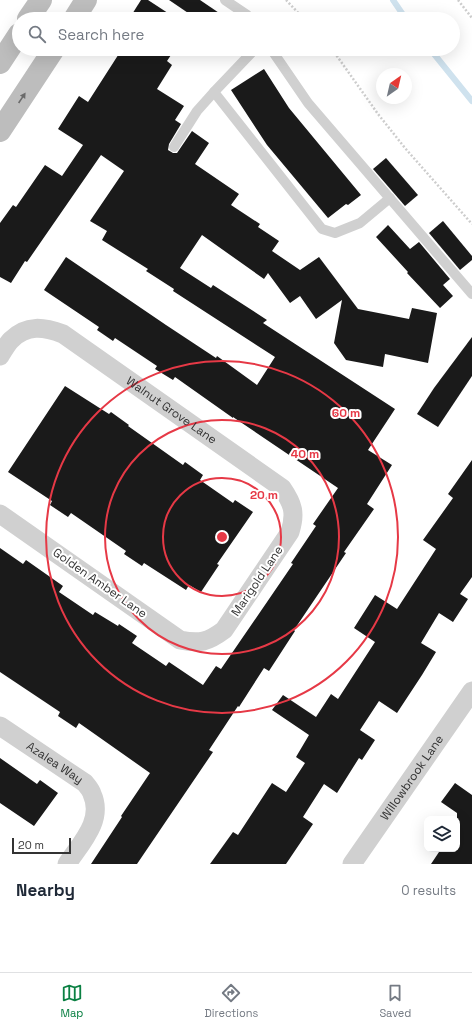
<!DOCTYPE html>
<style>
body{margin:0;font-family:"Space Grotesk",sans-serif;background:#f6f6f7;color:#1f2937}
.controls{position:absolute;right:12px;bottom:12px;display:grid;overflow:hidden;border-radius:8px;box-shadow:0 4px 16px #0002}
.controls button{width:36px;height:36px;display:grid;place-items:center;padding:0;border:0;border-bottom:1px solid #e0e1e3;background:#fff;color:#1f2937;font:20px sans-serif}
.compass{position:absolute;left:376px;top:68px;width:36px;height:36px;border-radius:50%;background:#fff;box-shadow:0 4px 16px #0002;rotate:34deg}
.scale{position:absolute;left:12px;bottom:10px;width:59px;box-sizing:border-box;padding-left:4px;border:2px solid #333;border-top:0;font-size:11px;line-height:14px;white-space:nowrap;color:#333;-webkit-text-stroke:3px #fff;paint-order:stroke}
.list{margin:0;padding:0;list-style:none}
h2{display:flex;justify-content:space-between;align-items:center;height:52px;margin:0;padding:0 16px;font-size:17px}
h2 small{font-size:13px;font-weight:400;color:#747a83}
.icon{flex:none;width:22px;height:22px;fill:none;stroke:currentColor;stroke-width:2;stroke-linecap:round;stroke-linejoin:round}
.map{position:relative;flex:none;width:472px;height:864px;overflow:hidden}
.search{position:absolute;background:#fff;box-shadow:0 4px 16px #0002;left:12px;right:12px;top:12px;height:44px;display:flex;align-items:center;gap:10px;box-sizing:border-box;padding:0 14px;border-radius:22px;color:#747a83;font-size:15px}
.sheet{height:108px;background:#fff}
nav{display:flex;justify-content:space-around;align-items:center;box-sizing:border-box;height:56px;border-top:1px solid #e0e1e3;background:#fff;font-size:11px;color:#747a83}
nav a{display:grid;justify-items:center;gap:2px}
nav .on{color:#0b8043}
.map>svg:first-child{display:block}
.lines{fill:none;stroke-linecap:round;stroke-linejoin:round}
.stream{stroke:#cfe2ee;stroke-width:6}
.building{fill:#1a1a1a}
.path{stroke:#cdcdcd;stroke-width:2.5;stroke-dasharray:2 2;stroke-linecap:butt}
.service{stroke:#d0d0d0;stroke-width:10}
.minor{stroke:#d0d0d0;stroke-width:19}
.secondary{stroke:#bdbdbd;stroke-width:22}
.oneway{fill:#6a6a6a}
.ring{fill:none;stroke:#e63946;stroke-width:2}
.labels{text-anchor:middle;stroke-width:4;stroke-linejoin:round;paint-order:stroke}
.street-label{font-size:12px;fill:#333;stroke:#fff}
.centre{fill:#e63946;stroke:#fff;stroke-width:2}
.ring-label{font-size:12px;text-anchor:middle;font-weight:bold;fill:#e63946;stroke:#fff;stroke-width:4;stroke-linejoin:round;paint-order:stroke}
</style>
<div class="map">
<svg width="472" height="864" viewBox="0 0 472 864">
<rect width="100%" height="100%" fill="#fff"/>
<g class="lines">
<g class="stream">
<polyline points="393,0 406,19"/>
<polyline points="430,49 472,101"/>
</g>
</g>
<g class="building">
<polygon points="141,0 148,0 177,19 129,19"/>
<polygon points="169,0 200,0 228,19 197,19"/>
<polygon points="122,49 175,49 167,61 172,65 157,89 184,106 175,120 181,124 169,144 168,150 173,153 177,153 192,131 209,143 195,164 239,194 231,205 260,224 258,227 279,241 272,251 300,270 319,257 358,309 409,319 412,308 437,313 428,363 385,354 383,367 346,360 334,343 342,300 316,319 300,296 290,303 268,273 264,279 202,235 180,268 211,288 213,285 267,320 263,323 395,409 368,450 392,465 367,504 374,509 344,552 346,553 294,630 295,631 269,671 264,668 239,707 238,706 209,750 213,752 137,864 91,864 122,817 121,816 150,773 79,723 76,728 58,716 60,712 0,672 0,548 23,564 26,560 63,586 59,592 93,615 95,612 118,626 119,624 137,636 132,643 166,666 169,662 203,685 216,666 221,669 293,564 291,563 316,526 313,524 338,488 233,417 233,418 175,377 173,380 155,369 157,366 115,338 113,341 97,330 99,327 44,290 66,257 166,325 216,358 217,356 257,385 275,357 173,291 174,289 146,271 148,269 102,240 107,231 90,221 124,171 101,155 27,262 25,261 11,283 0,277 0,223 13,205 16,207 45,165 62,176 83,145 58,129 79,96 88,102"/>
<polygon points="264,69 289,108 361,195 348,205 346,204 328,218 267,145 231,90"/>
<polygon points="386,158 418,195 405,206 373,169"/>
<polygon points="443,221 472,256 472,260 460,270 429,233"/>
<polygon points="388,225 410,249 419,242 450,279 443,285 453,296 440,308 407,273 408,272 376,237"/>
<polygon points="472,337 472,376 438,427 417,414 434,388"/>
<polygon points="65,386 109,414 111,412 129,425 128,426 183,465 185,462 203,475 200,480 233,503 235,500 253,512 217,564 219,565 201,592 189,585 186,590 144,563 142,566 124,554 126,551 71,513 68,517 50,505 52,501 8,472"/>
<polygon points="472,460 472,577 460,594 468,599 453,622 439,613 421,643 436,652 422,675 397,713 379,701 360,730 375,740 362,760 359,758 337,793 324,784 303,817 313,824 286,864 210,864 233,832 238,835 272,783 286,792 305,763 296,757 309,735 272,710 283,695 316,717 331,694 338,699 375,642 354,628 375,595 397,609 436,549 423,540 453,498 448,494"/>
<polygon points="0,758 37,784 40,780 58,793 34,826 0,803"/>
<polygon points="455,783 472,795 472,864 431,864 441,849 457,849 457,813 441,802"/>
</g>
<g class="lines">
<g class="path">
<polyline points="286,0 304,19"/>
<polyline points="458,0 472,18"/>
<polyline points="332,49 378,114 405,148 472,224"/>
</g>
<g class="service">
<polyline points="225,0 247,15 250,19"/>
<polyline points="255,49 214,92 322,229 335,233 360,223 390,198"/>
<polyline points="271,49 308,103 472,294"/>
<polyline points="174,147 197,111 214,92"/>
</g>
<g class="minor">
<path id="s1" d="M0 356C3 351 7 344 11 340 27 324 44 327 63 334L282 488C293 504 296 513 290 532L224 630C208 642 200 644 180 640L0 514"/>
<path id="s2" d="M0 726 85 783C88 787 91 790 92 794 104 820 81 843 67 864"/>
<path id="s3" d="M352 864 472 691"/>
</g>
<g class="secondary">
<polyline points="28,19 41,0"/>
<polyline points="74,19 86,0"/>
<polyline points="0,63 19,34"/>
<polyline points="0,131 54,49"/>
</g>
</g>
<defs><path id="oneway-solid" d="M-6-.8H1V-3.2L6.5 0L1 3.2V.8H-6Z"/></defs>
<use class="oneway" href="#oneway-solid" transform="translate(22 98) rotate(-56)"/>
<g class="ring">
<circle cx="222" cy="537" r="59"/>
<circle cx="222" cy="537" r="117"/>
<circle cx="222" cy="537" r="176"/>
</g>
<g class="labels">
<g class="street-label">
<text dy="4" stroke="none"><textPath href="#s1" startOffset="208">Walnut Grove Lane</textPath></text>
<text transform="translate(257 581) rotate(-56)" y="4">Marigold Lane</text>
<text transform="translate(100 583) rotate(35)" y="4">Golden Amber Lane</text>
<text dy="4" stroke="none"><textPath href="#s2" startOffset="66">Azalea Way</textPath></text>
<text dy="4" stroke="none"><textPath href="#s3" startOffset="105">Willowbrook Lane</textPath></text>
</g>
</g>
<circle cx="222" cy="537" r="6" class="centre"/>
<g class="ring-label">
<text x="346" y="417">60 m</text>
<text x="305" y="458">40 m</text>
<text x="264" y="499">20 m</text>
</g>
</svg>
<div class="controls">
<button><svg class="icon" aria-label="layers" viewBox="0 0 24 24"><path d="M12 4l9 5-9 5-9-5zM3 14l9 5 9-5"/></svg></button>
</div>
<svg class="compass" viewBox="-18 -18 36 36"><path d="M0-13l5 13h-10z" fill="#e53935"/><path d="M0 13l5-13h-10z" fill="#747a83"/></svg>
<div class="scale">20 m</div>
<div class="search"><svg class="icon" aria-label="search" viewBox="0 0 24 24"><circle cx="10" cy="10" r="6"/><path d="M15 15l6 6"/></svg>Search here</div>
</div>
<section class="sheet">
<h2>Nearby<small>0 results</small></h2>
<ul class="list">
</ul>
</section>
<nav>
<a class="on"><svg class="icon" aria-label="map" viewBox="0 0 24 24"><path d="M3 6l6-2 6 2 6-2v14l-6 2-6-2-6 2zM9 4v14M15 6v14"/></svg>Map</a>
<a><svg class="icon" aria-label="directions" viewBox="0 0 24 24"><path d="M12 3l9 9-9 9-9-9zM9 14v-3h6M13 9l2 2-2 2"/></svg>Directions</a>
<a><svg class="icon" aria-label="saved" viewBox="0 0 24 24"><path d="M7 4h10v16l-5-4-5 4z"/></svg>Saved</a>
</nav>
